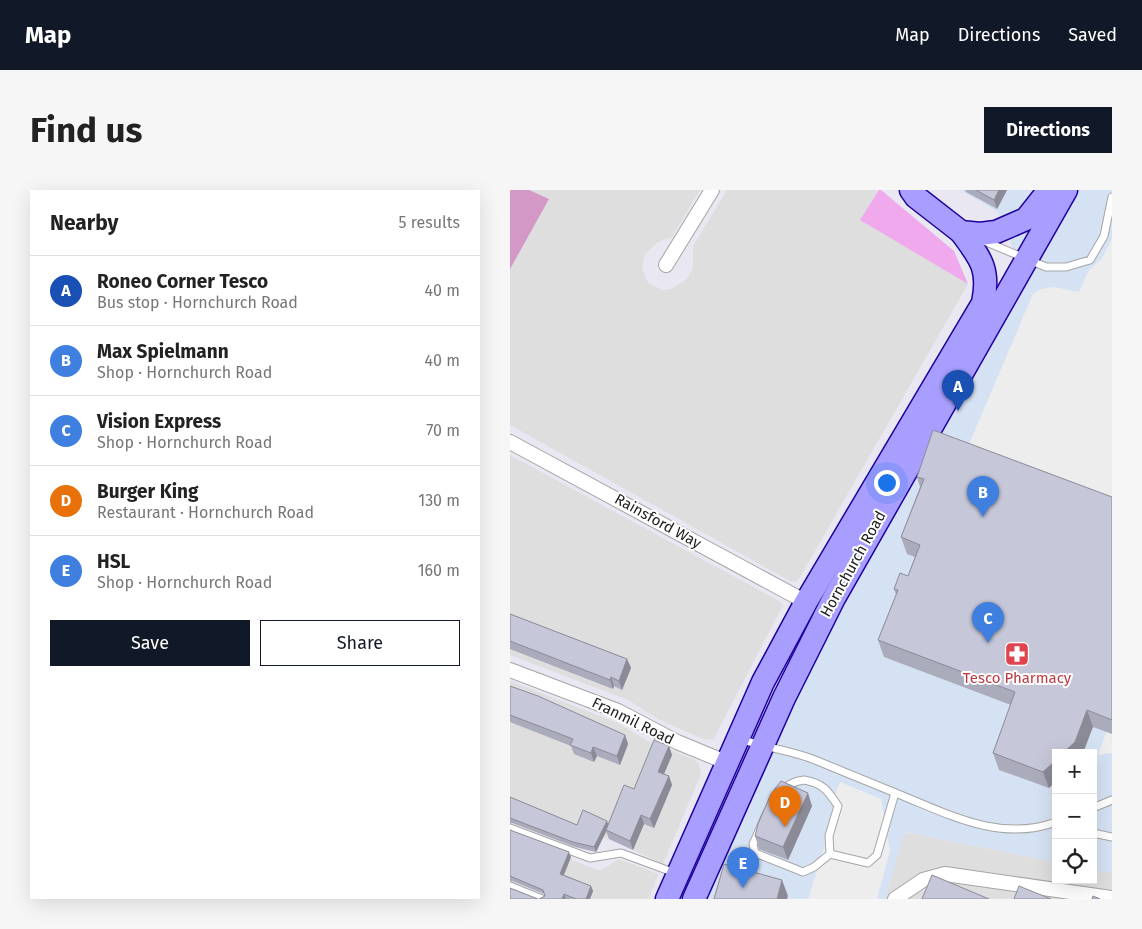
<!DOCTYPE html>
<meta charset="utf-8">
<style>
body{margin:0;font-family:"Fira Sans",sans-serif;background:#f6f6f6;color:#222}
.controls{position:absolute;right:15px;bottom:15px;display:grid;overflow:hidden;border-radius:0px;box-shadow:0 5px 20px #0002}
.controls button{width:45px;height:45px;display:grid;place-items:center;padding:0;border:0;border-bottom:1px solid #e0e0e0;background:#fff;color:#222;font:25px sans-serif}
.you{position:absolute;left:376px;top:292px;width:18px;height:18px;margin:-12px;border:4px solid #fff;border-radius:50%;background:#1a73e8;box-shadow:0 0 0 8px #1a73e833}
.badge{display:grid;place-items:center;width:32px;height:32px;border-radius:50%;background:#111827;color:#fff;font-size:16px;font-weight:700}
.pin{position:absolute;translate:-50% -41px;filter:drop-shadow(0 1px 2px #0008)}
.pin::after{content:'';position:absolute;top:26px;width:18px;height:15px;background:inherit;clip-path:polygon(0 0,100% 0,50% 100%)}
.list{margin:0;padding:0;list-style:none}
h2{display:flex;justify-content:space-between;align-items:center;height:65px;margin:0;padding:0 20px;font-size:21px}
h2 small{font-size:16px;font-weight:400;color:#767676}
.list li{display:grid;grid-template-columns:32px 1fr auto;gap:15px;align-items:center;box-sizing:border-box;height:70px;padding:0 20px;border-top:1px solid #e0e0e0}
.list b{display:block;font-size:19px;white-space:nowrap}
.list p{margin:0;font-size:16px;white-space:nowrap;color:#767676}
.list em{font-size:16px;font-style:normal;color:#767676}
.actions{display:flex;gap:10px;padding:15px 20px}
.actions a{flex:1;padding:11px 0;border:1px solid #111827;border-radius:0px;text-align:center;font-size:18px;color:#111827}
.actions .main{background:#111827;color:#fff}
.icon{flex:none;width:28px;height:28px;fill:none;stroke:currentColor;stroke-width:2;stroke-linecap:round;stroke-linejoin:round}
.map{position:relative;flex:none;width:602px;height:709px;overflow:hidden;border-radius:0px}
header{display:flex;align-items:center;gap:30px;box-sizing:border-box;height:70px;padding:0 25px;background:#111827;color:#fff}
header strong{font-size:24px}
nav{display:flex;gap:28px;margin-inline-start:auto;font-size:18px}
.intro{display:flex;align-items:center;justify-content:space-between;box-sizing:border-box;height:120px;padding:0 30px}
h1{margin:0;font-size:35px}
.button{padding:12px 22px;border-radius:0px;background:#111827;color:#fff;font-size:18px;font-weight:700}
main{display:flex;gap:30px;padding:0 30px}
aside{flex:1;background:#fff;border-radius:0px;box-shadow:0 5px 20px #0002}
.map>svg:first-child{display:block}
.residential{fill:#dededf}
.commercial{fill:#d5e2f3}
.grass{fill:#efa9ec}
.forest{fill:#d498c6}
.parking{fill:#ededed}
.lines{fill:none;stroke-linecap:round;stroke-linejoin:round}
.service-casing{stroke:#a5a5a5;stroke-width:9}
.minor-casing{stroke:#a5a5a5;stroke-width:16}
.primary-casing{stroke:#1f009d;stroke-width:25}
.service{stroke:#fff;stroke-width:7}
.minor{stroke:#fff;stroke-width:14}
.primary{stroke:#a89eff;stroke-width:22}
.wall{fill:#aaabbb}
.shaded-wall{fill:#8b8b98}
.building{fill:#c6c7d9;stroke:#8b8b98}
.labels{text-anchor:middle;stroke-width:4;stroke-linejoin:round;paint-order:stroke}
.street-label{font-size:15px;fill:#212121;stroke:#fff}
.health-label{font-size:15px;fill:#be3a42;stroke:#fff}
</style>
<header>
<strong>Map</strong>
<nav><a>Map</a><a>Directions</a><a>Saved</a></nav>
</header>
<div class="intro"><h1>Find us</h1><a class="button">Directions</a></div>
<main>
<aside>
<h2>Nearby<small>5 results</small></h2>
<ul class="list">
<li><span class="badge" style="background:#1a4fb4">A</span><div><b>Roneo Corner Tesco</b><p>Bus stop · Hornchurch Road</p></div><em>40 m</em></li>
<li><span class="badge" style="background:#3f7fe0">B</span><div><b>Max Spielmann</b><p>Shop · Hornchurch Road</p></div><em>40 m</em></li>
<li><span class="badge" style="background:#3f7fe0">C</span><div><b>Vision Express</b><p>Shop · Hornchurch Road</p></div><em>70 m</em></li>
<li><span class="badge" style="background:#e8710a">D</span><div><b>Burger King</b><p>Restaurant · Hornchurch Road</p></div><em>130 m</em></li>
<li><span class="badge" style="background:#3f7fe0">E</span><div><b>HSL</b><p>Shop · Hornchurch Road</p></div><em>160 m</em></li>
</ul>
<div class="actions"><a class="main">Save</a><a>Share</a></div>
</aside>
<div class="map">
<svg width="602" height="709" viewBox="0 0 602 709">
<rect width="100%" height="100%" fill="#e9e7f2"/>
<g class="residential">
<polygon points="0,0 190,0 162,47 148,52 135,64 132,78 138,93 153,100 161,99 177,89 183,77 183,56 217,0 369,0 351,30 458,94 289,389 285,392 280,391 0,235"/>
<polygon points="0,265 269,411 273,415 203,550 193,549 148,529 118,510 0,465"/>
<polygon points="0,491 108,533 136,550 185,570 189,574 191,584 153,674 115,656 0,610"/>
<polygon points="394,642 546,672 546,690 583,690 583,680 602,683 602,709 375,709"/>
<polygon points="60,669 90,681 109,669 148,684 139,709 80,709 83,701 52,689"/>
</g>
<polygon class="commercial" points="450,0 602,0 602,683 583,680 583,563 546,563 546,672 395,642 375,709 194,709 263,553 389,309 516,89 488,22"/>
<polygon class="grass" points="369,0 371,0 444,61 458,94 350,30"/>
<polygon class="forest" points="0,0 19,0 39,9 0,79"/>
<g class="parking">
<polygon points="602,49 602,322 454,266 523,104 531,99 544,97 569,102 579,80 592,68"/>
<polygon points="602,527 602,563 588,565"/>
<polygon points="330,592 371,609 380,661 367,709 298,709 325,623 326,602"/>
</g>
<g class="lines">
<defs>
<g id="service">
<polyline points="474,51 536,77 556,77 580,70 594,46 602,7"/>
<path d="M231 549C255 558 281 560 305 570 334 582 363 594 393 606 442 626 492 652 546 632"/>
<path d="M294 590C313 593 318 601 328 616L319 646 320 664 304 677 293 682 245 663 243 654C255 630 263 593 294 590Z"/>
<polyline points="583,618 602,610"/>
<polyline points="0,638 80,668 111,663 165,683"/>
<polyline points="583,643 602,647"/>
<polyline points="320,664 358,673 367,665 385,603"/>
<polyline points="0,696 32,709"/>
</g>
<g id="minor">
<polyline points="156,75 202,0"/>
<polyline points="0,252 296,412"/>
<polyline points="0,480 108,521 167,552 218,573"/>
<polyline points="385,709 413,690 435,684 602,708"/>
</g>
<g id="primary">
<polyline points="401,0 406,7 451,42 470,44 486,42 516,29 539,0"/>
<path d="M157 709 253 492 296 412 473 113C480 79 471 69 451 42"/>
<polyline points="184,709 274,508 324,408 556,0"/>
</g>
</defs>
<use href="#service" class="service-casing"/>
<use href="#minor" class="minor-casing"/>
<use href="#primary" class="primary-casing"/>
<use href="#service" class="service"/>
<use href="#minor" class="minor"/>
<use href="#primary" class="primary"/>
</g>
<g class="wall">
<polygon points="455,0 497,0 487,19 456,2"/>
<polygon points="407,287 602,307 602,544 583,537 539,598 489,580 483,563 501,515 374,467 368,450 386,405 384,399 398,386 405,367 397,364 391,347 410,297"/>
<polygon points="0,424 117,469 121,478 112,500 104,496 103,499 0,459"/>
<polygon points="0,496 115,545 118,554 110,575 87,566 84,572 64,564 61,556 0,532"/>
<polygon points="159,556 162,565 154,584 159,586 162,595 144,638 134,634 123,660 99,649 96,641 86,662 65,657 2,633 0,634 0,607 67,635 99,634 124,599"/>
<polygon points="302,616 278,670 249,659 245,646"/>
<polygon points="0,640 61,667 54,685 81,696 83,701 80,709 29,709 35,706 34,704 2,691 0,692"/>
</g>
<g class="shaded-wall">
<polygon points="489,0 497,0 487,19 484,10"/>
<polygon points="117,469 121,478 112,500 109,491"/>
<polygon points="101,487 104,496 103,499 100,490"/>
<polygon points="577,520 583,537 573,563 553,563"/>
<polygon points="115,545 118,554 110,575 107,566"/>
<polygon points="159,556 162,565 151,591 148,582"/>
<polygon points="83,557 87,566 84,572 81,563"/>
<polygon points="546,570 546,592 539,598 533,582"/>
<polygon points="159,586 162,595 144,638 140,629"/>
<polygon points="298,603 302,616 278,670 273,657"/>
<polygon points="131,625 134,634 123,660 120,651"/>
<polygon points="97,631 99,636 86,662 84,657"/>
<polygon points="59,662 61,667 52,689 50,684"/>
<polygon points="272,690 278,706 277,709 267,709"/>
<polygon points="81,696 83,701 80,709 76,709"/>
<polygon points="54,704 56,709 52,709"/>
</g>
<g class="building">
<polygon points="466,0 489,0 484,10"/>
<polygon points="423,240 602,307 602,530 577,520 565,552 553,563 546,563 546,570 533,582 483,563 505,502 368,450 388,400 384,399 390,383 398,386 410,355 391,347 414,289 407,287"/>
<polygon points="0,424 117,469 109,491 101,487 100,490 0,451"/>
<polygon points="0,496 28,506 115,545 107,566 83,557 81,563 60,555 63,549 0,525"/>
<polygon points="144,550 159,556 148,582 159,586 140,629 131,625 120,651 96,640 114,595 124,599"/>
<polygon points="271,591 298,603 273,657 245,646 248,634 261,604"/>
<polygon points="0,607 67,635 73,620 97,631 84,657 63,652 0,628"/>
<polygon points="0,640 59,662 50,684 81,696 76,709 66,709 54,704 52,709 29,709 35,706 33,700 0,686"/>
<polygon points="214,674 272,690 267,709 204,709"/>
<polygon points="422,685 479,709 412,709"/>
<polygon points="509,696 541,709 504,709"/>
<polygon points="0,698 28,709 0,709"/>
<polygon points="583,706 590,709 582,709"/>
</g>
<defs>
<symbol id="pharmacy-square" viewBox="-11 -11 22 22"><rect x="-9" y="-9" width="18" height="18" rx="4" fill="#e0444e" stroke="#fff"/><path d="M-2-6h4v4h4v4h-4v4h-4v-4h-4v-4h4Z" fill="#fff"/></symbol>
</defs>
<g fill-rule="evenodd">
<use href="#pharmacy-square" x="493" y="450" width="28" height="28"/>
</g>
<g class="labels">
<g class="street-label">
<text transform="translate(148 331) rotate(29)" y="5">Rainsford Way</text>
<text transform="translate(343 374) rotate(-61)" y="5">Hornchurch Road</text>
<text transform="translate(123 531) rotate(26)" y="5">Franmil Road</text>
</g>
<g class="health-label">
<text x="507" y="493">Tesco Pharmacy</text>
</g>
</g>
</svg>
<div class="controls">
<button>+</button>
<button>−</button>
<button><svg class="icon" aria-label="locate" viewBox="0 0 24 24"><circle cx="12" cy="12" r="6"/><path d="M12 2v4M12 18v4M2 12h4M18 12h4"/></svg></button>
</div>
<div class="you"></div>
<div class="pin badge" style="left:448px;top:221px;background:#1a4fb4">A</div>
<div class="pin badge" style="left:473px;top:327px;background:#3f7fe0">B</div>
<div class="pin badge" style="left:478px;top:453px;background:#3f7fe0">C</div>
<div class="pin badge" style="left:275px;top:637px;background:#e8710a">D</div>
<div class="pin badge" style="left:233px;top:698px;background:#3f7fe0">E</div>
</div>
</main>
